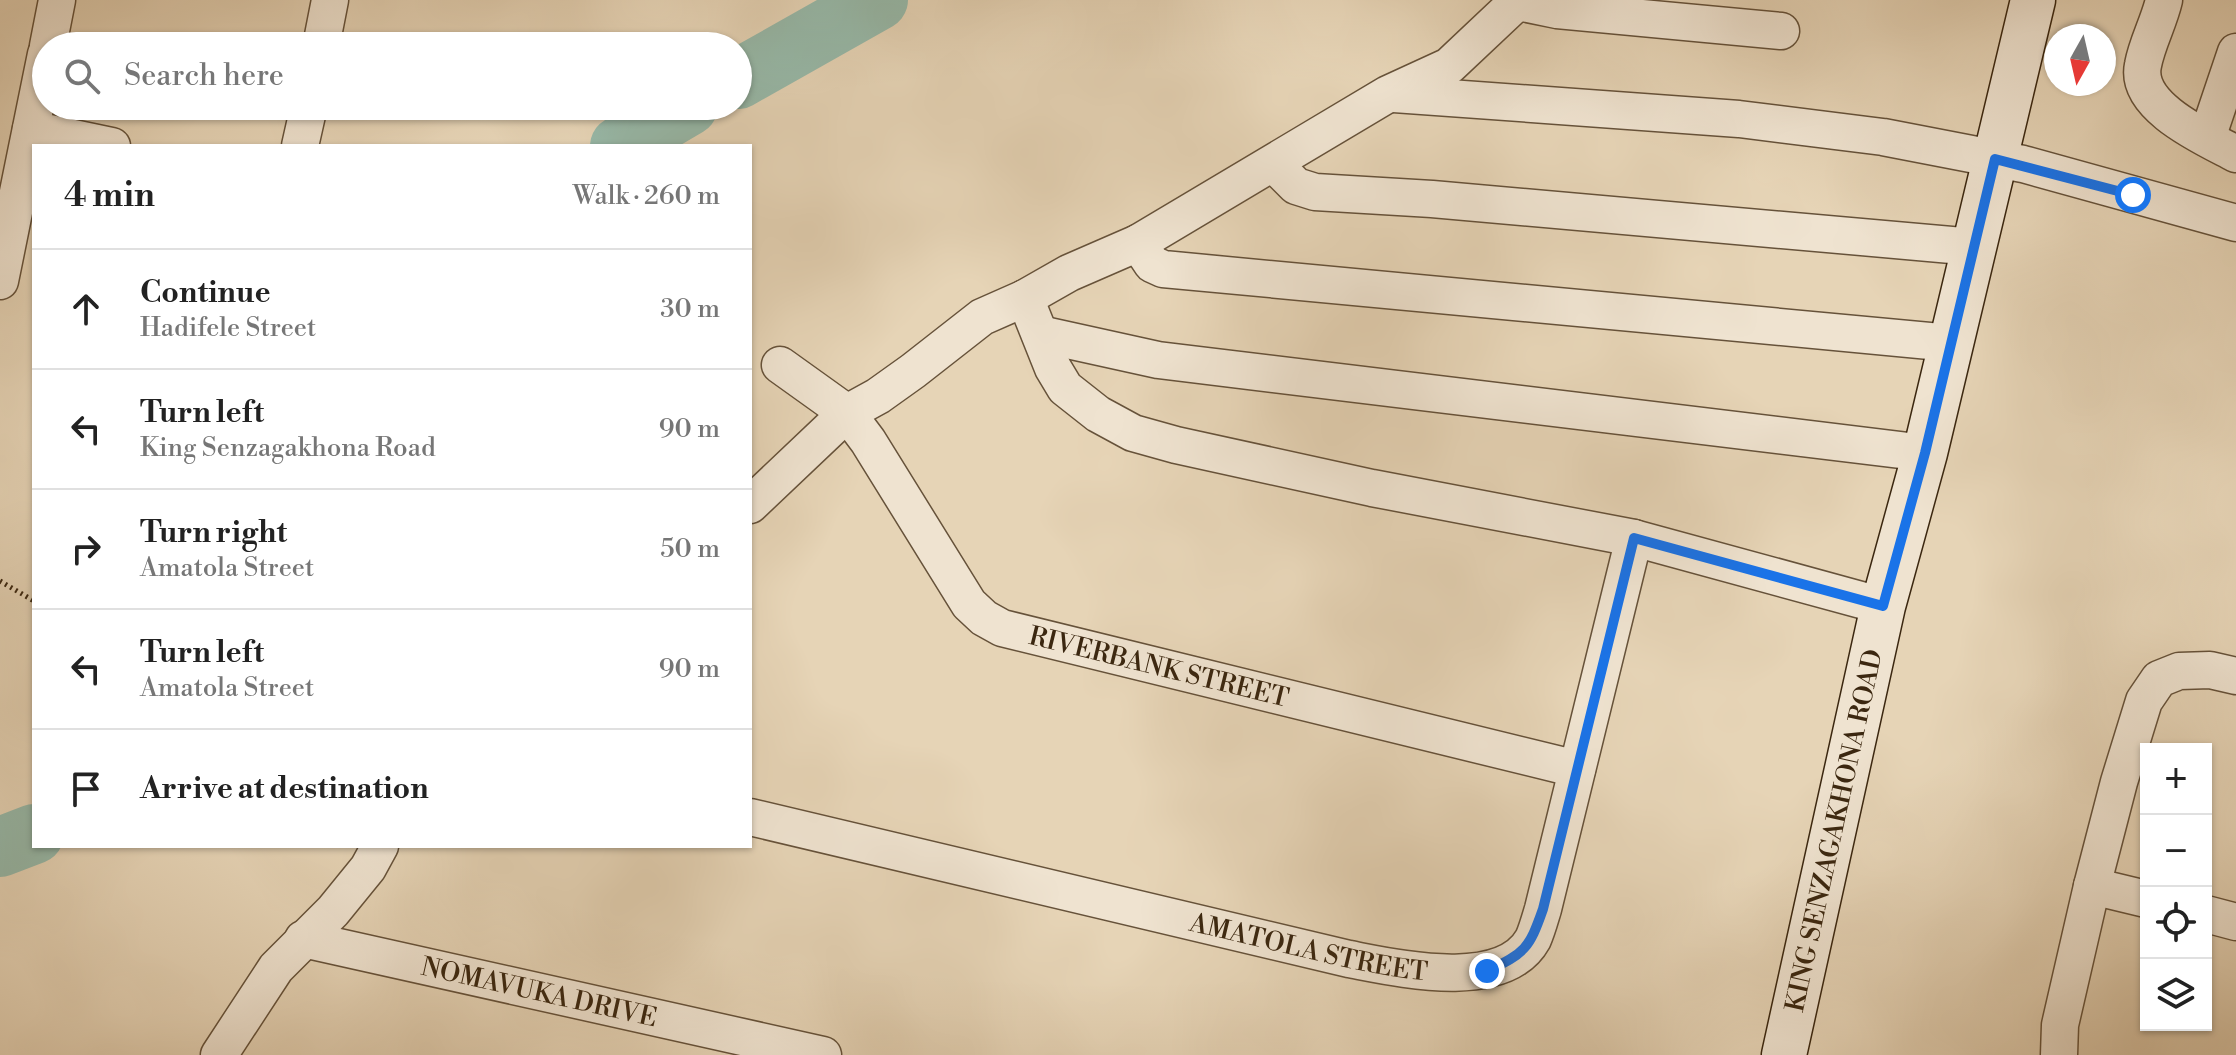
<!DOCTYPE html>
<meta charset="utf-8">
<style>
body{margin:0;font-family:"Libre Bodoni",serif;background:#f6f6f6;color:#222}
.controls{position:absolute;right:24px;bottom:24px;display:grid;overflow:hidden;border-radius:0px;box-shadow:0 2px 6px #0004}
.controls button{width:72px;height:72px;display:grid;place-items:center;padding:0;border:0;border-bottom:2px solid #e0e0e0;background:#fff;color:#222;font:40px sans-serif}
.compass{position:absolute;left:2044px;top:24px;width:72px;height:72px;border-radius:50%;background:#fff;box-shadow:0 2px 6px #0004;rotate:188deg}
.stop{position:absolute;width:24px;height:24px;margin:-18px;border:6px solid #1a73e8;border-radius:50%;background:#fff}
.stop.end{background:#1a73e8;border-color:#fff;box-shadow:0 2px 8px #0008}
.list{margin:0;padding:0;list-style:none}
h2{display:flex;justify-content:space-between;align-items:center;height:104px;margin:0;padding:0 32px;font-size:34px}
h2 small{font-size:26px;font-weight:400;color:#767676}
.list li{display:grid;grid-template-columns:52px 1fr auto;gap:24px;align-items:center;box-sizing:border-box;height:120px;padding:0 32px;border-top:2px solid #e0e0e0}
.list b{display:block;font-size:30px;white-space:nowrap}
.list p{margin:0;font-size:26px;white-space:nowrap;color:#767676}
.list em{font-size:26px;font-style:normal;color:#767676}
.icon{flex:none;width:44px;height:44px;fill:none;stroke:currentColor;stroke-width:2;stroke-linecap:round;stroke-linejoin:round}
.map{position:relative;flex:none;width:2236px;height:1055px;overflow:hidden}
.search{position:absolute;background:#fff;box-shadow:0 2px 6px #0004;left:32px;top:32px;width:720px;height:88px;display:flex;align-items:center;gap:20px;box-sizing:border-box;padding:0 28px;border-radius:44px;color:#767676;font-size:30px}
.panel{position:absolute;background:#fff;box-shadow:0 2px 6px #0004;left:32px;top:144px;width:720px;height:704px;border-radius:0px}
.map>svg:first-child{display:block}
.lines{fill:none;stroke-linecap:round;stroke-linejoin:round}
.river{stroke:#97b9a9;stroke-width:60}
.street-casing{stroke:#66523a;stroke-width:39}
.secondary-casing{stroke:#3b2710;stroke-width:47}
.path{stroke:#3b2710;stroke-width:5;stroke-dasharray:2 4;stroke-linecap:butt}
.street{stroke:#efe3d0;stroke-width:36}
.secondary{stroke:#efe3d0;stroke-width:44}
.route{stroke:#1a73e8;stroke-width:10}
.labels{text-anchor:middle;stroke-width:8;stroke-linejoin:round;paint-order:stroke}
.street-label{font-size:26px;fill:#3b2710;stroke:#efe3d0}
</style>
<div class="map">
<svg width="2236" height="1055" viewBox="0 0 2236 1055">
<rect width="100%" height="100%" fill="#e6d4b6"/>
<filter id="stains"><feTurbulence type="fractalNoise" baseFrequency=".0025" numOctaves="4"/><feColorMatrix values="0 0 0 0 .2 0 0 0 0 .09 0 0 0 0 .02 0 0 0 .5 -.17"/></filter>
<radialGradient id="worn" r=".72"><stop offset=".6" stop-color="#630" stop-opacity="0"/><stop offset="1" stop-color="#630" stop-opacity=".3"/></radialGradient>
<g class="lines">
<g class="river">
<polyline points="738,79 878,0"/>
<polyline points="620,146 688,106"/>
<polyline points="0,847 34,834"/>
</g>
<defs>
<g id="street">
<polyline points="1519,0 1449,66 1388,94 1138,243 1069,273 1025,298 1053,368 1065,388 1098,414 1133,433 1176,445 1372,488 1634,538 1883,606"/>
<path d="M2164 0C2159 22 2147 43 2143 65 2134 107 2206 138 2236 154"/>
<polyline points="1518,2 1557,10 1781,31"/>
<polyline points="48,46 57,0"/>
<polyline points="321,46 330,0"/>
<polyline points="1394,94 1739,119 1883,137 2023,164 2236,223"/>
<polyline points="31,129 112,146"/>
<polyline points="2207,138 2236,52"/>
<polyline points="300,146 309,106"/>
<polyline points="1274,164 1296,186 1315,192 1432,199 1974,247"/>
<polyline points="1138,243 1152,264 1163,269 1951,343"/>
<polyline points="0,281 46,54"/>
<polyline points="1040,334 1158,360 1925,453"/>
<path id="s1" d="M780 365 847 413 868 441 969 604 984 618 1002 628 1577 769"/>
<polyline points="750,505 847,413 878,396 913,371 982,317 1025,298"/>
<path id="s2" d="M750 817 1349 959C1397 968 1503 993 1533 939 1537 930 1540 919 1543 909L1634 538"/>
<polyline points="2092,886 2146,899"/>
<polyline points="2206,914 2236,922"/>
<path id="s3" d="M303 939 823 1055"/>
<polyline points="219,1055 276,968 333,911 368,868 380,846"/>
<polyline points="2059,1055 2060,1025 2092,886 2119,782 2144,701 2159,679 2179,671 2210,670 2236,676"/>
</g>
<g id="secondary">
<path id="s4" d="M1784 1055 1883 606 1925 453 2033 0"/>
</g>
</defs>
<use href="#street" class="street-casing"/>
<use href="#secondary" class="secondary-casing"/>
<polyline class="path" points="0,581 34,601"/>
<use href="#street" class="street"/>
<use href="#secondary" class="secondary"/>
</g>
<g class="lines">
<path class="route" d="M1487 971C1525 953 1529 949 1543 909L1634 538 1883 606 1925 453 1995 159 2133 195"/>
</g>
<g class="labels">
<g class="street-label">
<text dy="9" stroke="none"><textPath href="#s1" startOffset="512">RIVERBANK STREET</textPath></text>
<text dy="9" stroke="none"><textPath href="#s4" startOffset="230">KING SENZAGAKHONA ROAD</textPath></text>
<text dy="9" stroke="none"><textPath href="#s2" startOffset="574">AMATOLA STREET</textPath></text>
<text dy="9" stroke="none"><textPath href="#s3" startOffset="242">NOMAVUKA DRIVE</textPath></text>
</g>
</g>
<rect width="100%" height="100%" filter="url(#stains)"/>
<rect width="100%" height="100%" fill="url(#worn)"/>
</svg>
<div class="controls">
<button>+</button>
<button>−</button>
<button><svg class="icon" aria-label="locate" viewBox="0 0 24 24"><circle cx="12" cy="12" r="6"/><path d="M12 2v4M12 18v4M2 12h4M18 12h4"/></svg></button>
<button><svg class="icon" aria-label="layers" viewBox="0 0 24 24"><path d="M12 4l9 5-9 5-9-5zM3 14l9 5 9-5"/></svg></button>
</div>
<svg class="compass" viewBox="-18 -18 36 36"><path d="M0-13l5 13h-10z" fill="#e53935"/><path d="M0 13l5-13h-10z" fill="#767676"/></svg>
<div class="stop" style="left:2133px;top:195px"></div>
<div class="stop end" style="left:1487px;top:971px"></div>
<div class="search"><svg class="icon" aria-label="search" viewBox="0 0 24 24"><circle cx="10" cy="10" r="6"/><path d="M15 15l6 6"/></svg>Search here</div>
<section class="panel">
<h2>4 min<small>Walk · 260 m</small></h2>
<ul class="list">
<li><svg class="icon" aria-label="ahead" viewBox="0 0 24 24"><path d="M12 20V5M6 11l6-6 6 6"/></svg><div><b>Continue</b><p>Hadifele Street</p></div><em>30 m</em></li>
<li><svg class="icon" aria-label="left" viewBox="0 0 24 24"><path d="M17 20v-9H6M10 6l-5 5 5 5"/></svg><div><b>Turn left</b><p>King Senzagakhona Road</p></div><em>90 m</em></li>
<li><svg class="icon" aria-label="right" viewBox="0 0 24 24"><path d="M7 20v-9h11M14 6l5 5-5 5"/></svg><div><b>Turn right</b><p>Amatola Street</p></div><em>50 m</em></li>
<li><svg class="icon" aria-label="left" viewBox="0 0 24 24"><path d="M17 20v-9H6M10 6l-5 5 5 5"/></svg><div><b>Turn left</b><p>Amatola Street</p></div><em>90 m</em></li>
<li><svg class="icon" aria-label="arrive" viewBox="0 0 24 24"><path d="M6 21V4h12l-3 4 3 4H6"/></svg><div><b>Arrive at destination</b></div></li>
</ul>
</section>
</div>
